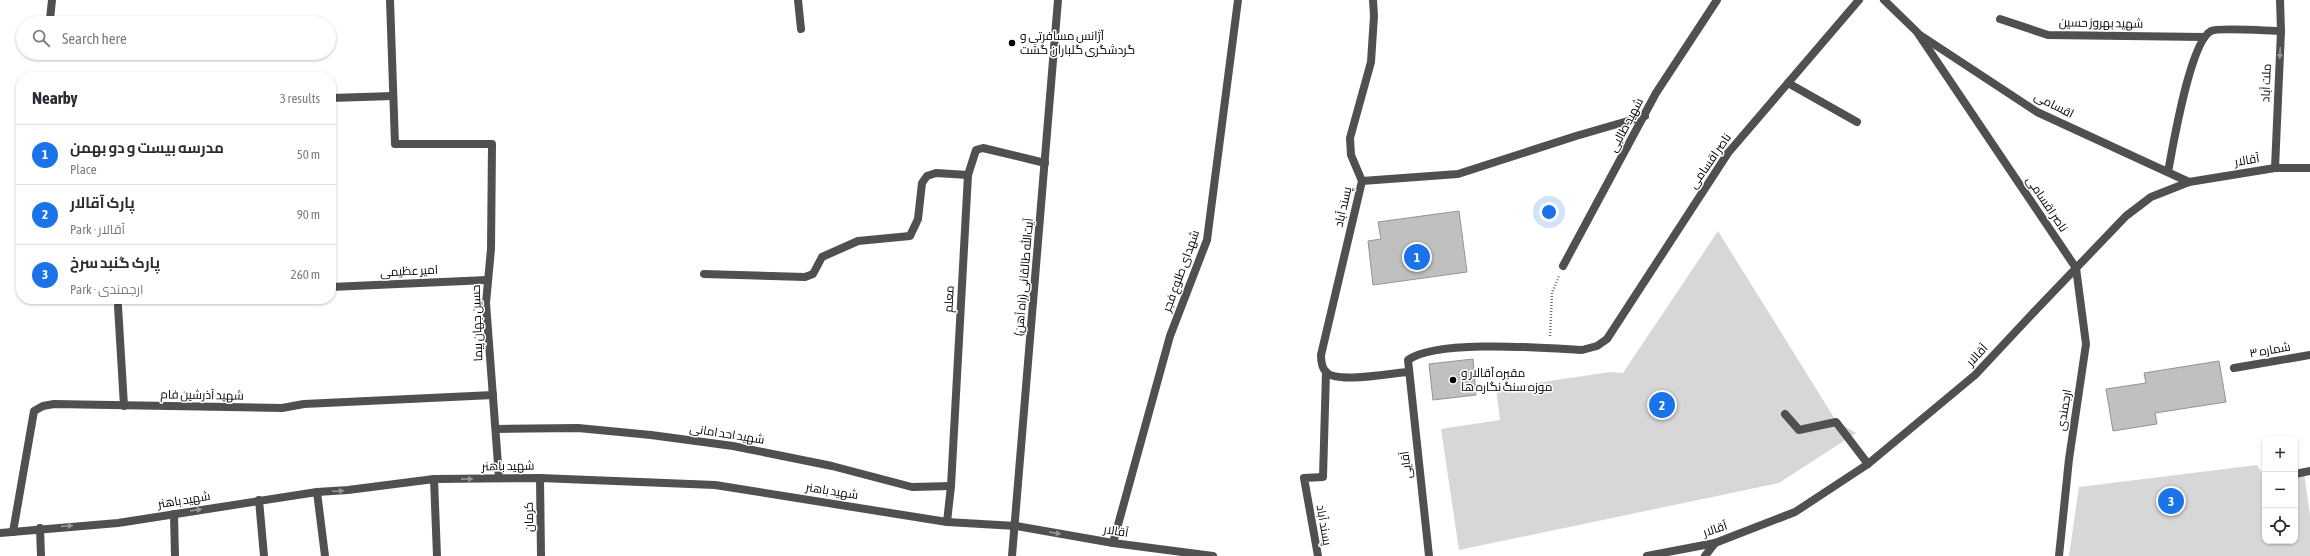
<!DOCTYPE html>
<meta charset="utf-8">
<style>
body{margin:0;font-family:"Asap Condensed",Cairo,sans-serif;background:#f2f2f3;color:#2b2b33}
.controls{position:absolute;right:12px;bottom:12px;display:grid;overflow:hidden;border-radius:8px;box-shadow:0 1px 3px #0004}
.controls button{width:36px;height:36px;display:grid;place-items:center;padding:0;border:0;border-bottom:1px solid #e1e1e2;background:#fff;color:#2b2b33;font:20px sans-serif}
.you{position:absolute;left:1549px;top:212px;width:14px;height:14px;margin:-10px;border:3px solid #fff;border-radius:50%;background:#1a73e8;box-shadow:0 0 0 6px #1a73e833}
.badge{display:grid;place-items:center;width:26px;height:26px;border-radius:50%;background:#1a73e8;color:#fff;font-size:13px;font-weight:700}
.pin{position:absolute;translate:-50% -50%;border:2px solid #fff;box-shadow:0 1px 4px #0006}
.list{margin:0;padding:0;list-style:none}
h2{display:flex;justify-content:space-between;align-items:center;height:52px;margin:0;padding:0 16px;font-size:17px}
h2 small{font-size:13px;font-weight:400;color:#7c7c81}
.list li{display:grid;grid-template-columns:26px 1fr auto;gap:12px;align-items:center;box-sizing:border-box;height:60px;padding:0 16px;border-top:1px solid #e1e1e2}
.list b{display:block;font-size:15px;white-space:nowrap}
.list p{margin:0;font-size:13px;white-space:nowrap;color:#7c7c81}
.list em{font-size:13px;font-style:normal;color:#7c7c81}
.icon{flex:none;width:22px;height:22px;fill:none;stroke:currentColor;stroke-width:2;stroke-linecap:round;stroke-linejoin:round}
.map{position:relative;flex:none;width:2310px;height:556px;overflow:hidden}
.search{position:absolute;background:#fff;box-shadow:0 1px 3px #0004;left:16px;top:16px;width:320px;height:44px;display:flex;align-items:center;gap:10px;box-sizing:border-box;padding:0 14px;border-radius:22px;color:#7c7c81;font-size:15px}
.panel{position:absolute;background:#fff;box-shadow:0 1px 3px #0004;left:16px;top:72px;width:320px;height:232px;border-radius:16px}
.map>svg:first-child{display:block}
.green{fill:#d7d7d7}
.building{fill:#c0c0c0;stroke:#949494}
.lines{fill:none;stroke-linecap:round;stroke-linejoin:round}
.path{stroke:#727272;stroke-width:2.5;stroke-dasharray:1 2;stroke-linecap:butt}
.service{stroke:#505050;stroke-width:8}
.minor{stroke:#505050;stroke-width:8}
.tertiary{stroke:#505050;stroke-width:8}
.oneway{fill:#969696}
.poi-dot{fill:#000;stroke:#fff;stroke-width:1.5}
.labels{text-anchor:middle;stroke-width:3;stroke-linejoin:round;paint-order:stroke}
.street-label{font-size:12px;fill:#000;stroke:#fff}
.poi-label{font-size:12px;fill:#000;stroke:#fff;text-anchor:start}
</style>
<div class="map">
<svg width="2310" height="556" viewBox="0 0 2310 556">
<rect width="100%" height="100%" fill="#fff"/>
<g class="green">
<polygon points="1718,231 1836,421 1856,433 1779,483 1459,550 1441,429 1500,420 1496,389 1610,372 1623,373"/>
<polygon points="2257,465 2265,478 2265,541 2295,541 2295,473 2304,472 2310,515 2310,556 2069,556 2079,487"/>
</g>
<g class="building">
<polygon points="1459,211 1467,272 1373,285 1368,241 1381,239 1378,222"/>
<polygon points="1473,359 1476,395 1433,400 1429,364"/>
<polygon points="2219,361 2226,402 2155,413 2157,424 2113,431 2106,389 2146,383 2144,373"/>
</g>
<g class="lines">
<polyline class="path" points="1550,336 1552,293 1559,276"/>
<g class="service">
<polyline points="390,0 395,144 492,144 491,249 486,303 499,478"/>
<polyline points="798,0 801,29"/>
<path d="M1373 0 1374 16 1371 62 1350 138 1351 155 1362 181 1321 355C1321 360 1322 368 1326 372 1336 384 1392 373 1408 372"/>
<polyline points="1884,0 1917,32 2076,268"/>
<polyline points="50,19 52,0"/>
<polyline points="2000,19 2048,35 2204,37"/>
<polyline points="1920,35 2037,112 2189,182"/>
<polyline points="1788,83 1857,122"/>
<polyline points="331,98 393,96"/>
<polyline points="2275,168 2281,31 2280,0"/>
<path d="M2168 172C2173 146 2190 42 2211 31 2218 27 2269 31 2281 31"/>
<polyline points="1362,181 1458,174 1576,136 1645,116"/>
<polyline points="1563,266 1656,93 1717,0"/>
<polyline points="704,274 805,277 813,274 822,257 858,241 910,236 918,219 922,183 927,176 936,173 968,175"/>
<polyline points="331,287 487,280"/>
<polyline points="118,306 124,406"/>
<polyline points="2234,368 2310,355"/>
<polyline points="496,429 578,428 651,435 733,446 832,466 912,487 951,486"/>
<polyline points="2295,474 2310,471"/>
<polyline points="540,478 541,556"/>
<polyline points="434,479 437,556"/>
<polyline points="317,492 325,556"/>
<polyline points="259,500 264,556"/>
<polyline points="174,514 175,556"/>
<polyline points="947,522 951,486 968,175 976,150 983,148 1045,163"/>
<polyline points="40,528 41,556"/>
<polyline points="13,532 34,411 43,406 54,404 282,408 304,404 493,395"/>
<polyline points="1113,543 1170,336 1207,240 1238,0"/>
<polyline points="1318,556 1304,478 1323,477 1326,372"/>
<path d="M1429 556 1408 360C1436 339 1545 348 1582 350L1597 346 1607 339 1728 153 1859 0"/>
<polyline points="1705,556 1715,543"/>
</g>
<g class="minor">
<polyline points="2034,312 2126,216 2151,197 2189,182 2275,168 2310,168"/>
<polyline points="1785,414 1799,430 1836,422 1868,464"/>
<polyline points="2059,556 2069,459 2086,344 2076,268"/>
</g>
<g class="tertiary">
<polyline points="0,533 118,523 317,492 348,490 434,479 540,478 715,485 947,522 1016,526 1113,543 1213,556"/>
<polyline points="1012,556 1058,0"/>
<polyline points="1647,556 1715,543 1795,512 1868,464 1975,375 2034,312"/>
</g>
</g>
<defs><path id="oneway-solid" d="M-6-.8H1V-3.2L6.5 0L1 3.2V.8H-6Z"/></defs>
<g class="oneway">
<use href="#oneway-solid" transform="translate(2280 53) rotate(92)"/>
<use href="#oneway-solid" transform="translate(467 479) rotate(-1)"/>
<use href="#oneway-solid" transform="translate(338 491) rotate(-2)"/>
<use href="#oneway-solid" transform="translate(196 510) rotate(-9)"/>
<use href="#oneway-solid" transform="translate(67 526) rotate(-4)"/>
<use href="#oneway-solid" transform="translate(1055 533) rotate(10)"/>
</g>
<g class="poi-dot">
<circle cx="1012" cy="43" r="4"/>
<circle cx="1453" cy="380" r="4"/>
</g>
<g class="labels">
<g class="street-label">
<text transform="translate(2101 23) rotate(1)" y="4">شهید بهروز حسین</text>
<text transform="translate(2266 83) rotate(-88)" y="4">ملت آباد</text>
<text transform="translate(2054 105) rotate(27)" y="4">اقسامی</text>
<text transform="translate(1626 125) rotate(-62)" y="4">شهید طالبی</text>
<text transform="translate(2247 160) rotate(-9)" y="4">آقالار</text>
<text transform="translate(1710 161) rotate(-55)" y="4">ناصر اقسامی</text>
<text transform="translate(2047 204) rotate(56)" y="4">ناصر اقسامی</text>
<text transform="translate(1343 207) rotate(-77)" y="4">پسند آباد</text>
<text transform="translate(409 271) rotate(-3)" y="4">امیر عظیمی</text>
<text transform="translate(1181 271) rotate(-70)" y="4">شهدای طلوع فجر</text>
<text transform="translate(1024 277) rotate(-85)" y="4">(راه آهن) آیت‌الله طالقانی</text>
<text transform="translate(949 299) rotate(-87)" y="4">معلم</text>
<text transform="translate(477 323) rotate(-92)" y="4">حسین جهان پیما</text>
<text transform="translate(2270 350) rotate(-10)" y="4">شماره ۳</text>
<text transform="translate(1977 355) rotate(-47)" y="4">آقالار</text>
<text transform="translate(202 395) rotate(1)" y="4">شهید آذرشین فام</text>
<text transform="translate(2064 410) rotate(-81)" y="4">ارجمندی</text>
<text transform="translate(727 434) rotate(9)" y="4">شهید احد امانی</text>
<text transform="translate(1406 465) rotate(-97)" y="4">آقایی</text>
<text transform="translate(508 466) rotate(-1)" y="4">شهید باهنر</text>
<text transform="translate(832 491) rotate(9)" y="4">شهید باهنر</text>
<text transform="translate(184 500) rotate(-9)" y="4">شهید باهنر</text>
<text transform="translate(529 517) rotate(-91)" y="4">کرمان</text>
<text transform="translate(1324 525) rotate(80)" y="4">پسند آباد</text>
<text transform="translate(1715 529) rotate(-18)" y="4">آقالار</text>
<text transform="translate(1116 531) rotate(9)" y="4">آقالار</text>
</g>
<g class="poi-label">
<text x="1020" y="40">آژانس مسافرتی و<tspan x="1020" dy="14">گردشگری گلباران گشت</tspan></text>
<text x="1461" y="377">مقبره آقالار و<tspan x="1461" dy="14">موزه سنگ نگاره ها</tspan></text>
</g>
</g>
</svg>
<div class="controls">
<button>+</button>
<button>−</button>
<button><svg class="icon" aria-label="locate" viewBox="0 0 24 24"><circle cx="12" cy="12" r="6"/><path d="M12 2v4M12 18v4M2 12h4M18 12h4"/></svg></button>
</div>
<div class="you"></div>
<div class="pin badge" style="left:1417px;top:257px">1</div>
<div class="pin badge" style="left:1662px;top:405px">2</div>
<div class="pin badge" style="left:2171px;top:501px">3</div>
<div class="search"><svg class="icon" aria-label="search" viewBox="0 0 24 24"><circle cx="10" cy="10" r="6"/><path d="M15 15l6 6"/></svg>Search here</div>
<section class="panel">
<h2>Nearby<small>3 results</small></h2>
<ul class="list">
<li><span class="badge">1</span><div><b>مدرسه بیست و دو بهمن</b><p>Place</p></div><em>50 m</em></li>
<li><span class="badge">2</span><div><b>پارک آقالار</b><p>Park · آقالار</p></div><em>90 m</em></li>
<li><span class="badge">3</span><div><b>پارک گنبد سرخ</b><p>Park · ارجمندی</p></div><em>260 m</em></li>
</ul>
</section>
</div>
